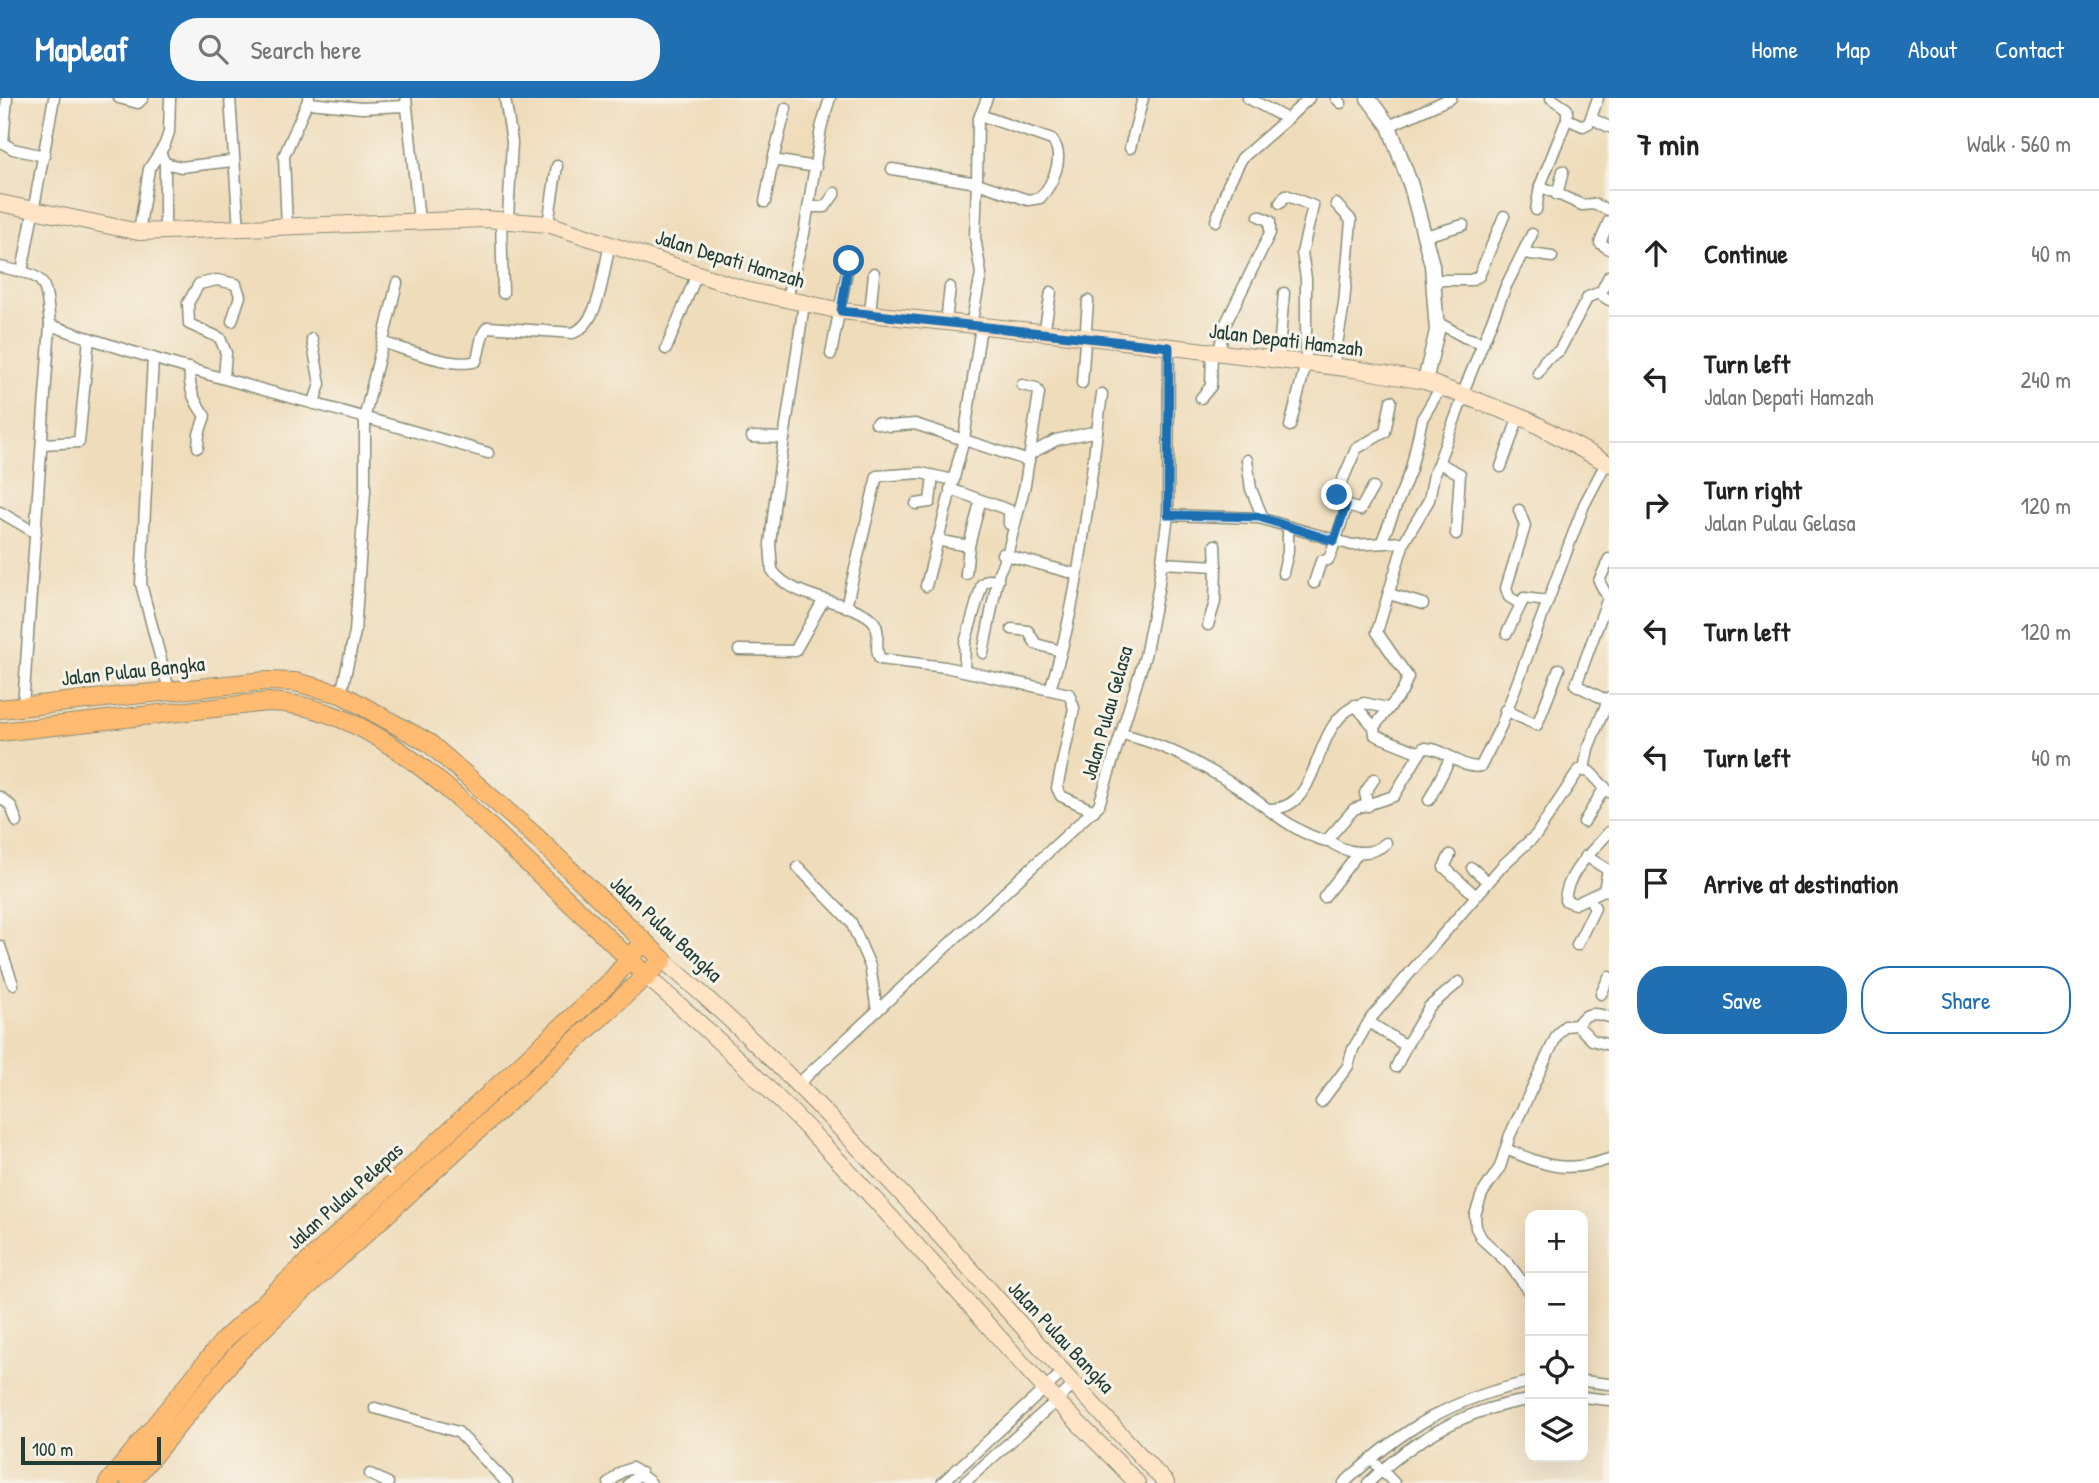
<!DOCTYPE html>
<meta charset="utf-8">
<style>
body{margin:0;font-family:"Patrick Hand",sans-serif;background:#f6f6f6;color:#222}
.controls{position:absolute;right:21px;bottom:21px;display:grid;overflow:hidden;border-radius:14px;box-shadow:0 7px 28px #0002}
.controls button{width:63px;height:63px;display:grid;place-items:center;padding:0;border:0;border-bottom:2px solid #e0e0e0;background:#fff;color:#222;font:35px sans-serif}
.scale{position:absolute;left:21px;bottom:18px;width:140px;box-sizing:border-box;padding-left:7px;border:4px solid #1f3d34;border-top:0;font-size:19px;line-height:24px;white-space:nowrap;color:#1f3d34;-webkit-text-stroke:5px #f7f3e8;paint-order:stroke}
.stop{position:absolute;width:21px;height:21px;margin:-16px;border:5px solid #1f6fb2;border-radius:50%;background:#fff}
.stop.end{background:#1f6fb2;border-color:#fff;box-shadow:0 2px 7px #0008}
.list{margin:0;padding:0;list-style:none}
h2{display:flex;justify-content:space-between;align-items:center;height:91px;margin:0;padding:0 28px;font-size:30px}
h2 small{font-size:23px;font-weight:400;color:#767676}
.list li{display:grid;grid-template-columns:46px 1fr auto;gap:21px;align-items:center;box-sizing:border-box;height:126px;padding:0 28px;border-top:2px solid #e0e0e0}
.list b{display:block;font-size:26px;white-space:nowrap}
.list p{margin:0;font-size:23px;white-space:nowrap;color:#767676}
.list em{font-size:23px;font-style:normal;color:#767676}
.actions{display:flex;gap:14px;padding:21px 28px}
.actions a{flex:1;padding:16px 0;border:2px solid #1f6fb2;border-radius:28px;text-align:center;font-size:24px;color:#1f6fb2}
.actions .main{background:#1f6fb2;color:#fff}
.icon{flex:none;width:38px;height:38px;fill:none;stroke:currentColor;stroke-width:2;stroke-linecap:round;stroke-linejoin:round}
.map{position:relative;flex:none;width:1609px;height:1385px;overflow:hidden}
header{display:flex;align-items:center;gap:42px;box-sizing:border-box;height:98px;padding:0 35px;background:#1f6fb2;color:#fff}
header strong{font-size:33px}
nav{display:flex;gap:38px;margin-inline-start:auto;font-size:24px}
.search{width:490px;height:63px;background:#f6f6f6;display:flex;align-items:center;gap:18px;box-sizing:border-box;padding:0 24px;border-radius:28px;color:#767676;font-size:26px}
main{display:flex}
aside{flex:1;background:#fff}
.map>svg:first-child{display:block}
.lines{fill:none;stroke-linecap:round;stroke-linejoin:round}
.minor-casing{stroke:#878c77;stroke-width:13}
.tertiary-casing{stroke:#878c77;stroke-width:17}
.secondary-casing{stroke:#878c77;stroke-width:18}
.trunk-casing{stroke:#878c77;stroke-width:20}
.minor{stroke:#fff;stroke-width:10}
.tertiary{stroke:#fff;stroke-width:14}
.secondary{stroke:#ffe4c6;stroke-width:16}
.trunk{stroke:#ffbb71;stroke-width:18}
.route{stroke:#1f6fb2;stroke-width:9}
.labels{text-anchor:middle;stroke-width:6;stroke-linejoin:round;paint-order:stroke}
.street-label{font-size:21px;fill:#1f3d34;stroke:#f7f3e8}
</style>
<header>
<strong>Mapleaf</strong>
<div class="search"><svg class="icon" aria-label="search" viewBox="0 0 24 24"><circle cx="10" cy="10" r="6"/><path d="M15 15l6 6"/></svg>Search here</div>
<nav><a>Home</a><a>Map</a><a>About</a><a>Contact</a></nav>
</header>
<main>
<div class="map">
<svg width="1609" height="1385" viewBox="0 0 1609 1385">
<rect width="100%" height="100%" fill="#f7f3e8"/>
<filter id="ink" filterUnits="userSpaceOnUse"><feTurbulence type="fractalNoise" baseFrequency=".0143" numOctaves="2"/><feDisplacementMap in="SourceGraphic" scale="14" xChannelSelector="R" yChannelSelector="G"/><feConvolveMatrix kernelMatrix="1 2 1 2 8 2 1 2 1" color-interpolation-filters="sRGB"/></filter>
<filter id="wash" filterUnits="userSpaceOnUse"><feTurbulence type="fractalNoise" baseFrequency=".00686" numOctaves="4" result="noise"/><feDisplacementMap in="SourceGraphic" scale="28" xChannelSelector="R" yChannelSelector="G"/><feGaussianBlur stdDeviation="1.57" result="paint"/><feColorMatrix in="noise" values="0 0 0 0 0 0 0 0 0 0 0 0 0 0 0 0 0 1.4 0 .05"/><feComposite in="paint" operator="in"/></filter>
<g filter="url(#wash)">
<rect width="100%" height="100%" fill="#efdcba"/>
</g>
<g filter="url(#ink)">
<g class="lines">
<defs>
<g id="minor">
<polyline points="7,0 3,45 13,51 44,58"/>
<polyline points="119,0 138,5 143,0"/>
<polyline points="230,0 239,132"/>
<polyline points="406,0 419,123"/>
<polyline points="505,0 512,44 508,121"/>
<polyline points="1248,0 1287,21 1309,0"/>
<polyline points="1336,0 1341,5"/>
<polyline points="1551,0 1567,11 1567,21 1583,28 1589,25 1598,0"/>
<polyline points="309,5 362,10 405,8"/>
<polyline points="1591,20 1609,29"/>
<polyline points="1389,28 1451,0"/>
<polyline points="1130,50 1143,0"/>
<polyline points="160,54 165,65 165,134"/>
<polyline points="773,62 786,10"/>
<polyline points="165,65 181,69 232,63"/>
<polyline points="892,71 977,85 978,23 987,0"/>
<polyline points="1540,88 1567,21"/>
<polyline points="1557,97 1563,73"/>
<polyline points="765,104 773,62 816,69"/>
<polyline points="1280,105 1286,97 1313,108 1302,155 1306,180 1306,265 1290,328"/>
<polyline points="809,109 825,109 835,95"/>
<polyline points="1536,112 1540,88 1582,107 1593,106 1609,112"/>
<polyline points="501,121 503,195"/>
<polyline points="1216,123 1228,87 1242,60 1287,21"/>
<polyline points="1609,123 1600,145 1609,151"/>
<polyline points="548,126 557,68"/>
<polyline points="287,130 284,58 309,0"/>
<polyline points="139,134 149,71 165,46 169,34 170,0"/>
<polyline points="1425,138 1463,127"/>
<polyline points="1524,155 1552,159"/>
<path d="M0 169C48 179 45 179 50 227L23 608"/>
<polyline points="22,174 54,0"/>
<polyline points="1434,182 1471,182 1479,178 1504,118"/>
<polyline points="1600,196 1609,178"/>
<polyline points="786,203 804,136 821,30 830,0"/>
<path d="M804 206 775 402 770 446 772 472C792 503 857 502 874 524 882 535 873 549 880 561L945 569 1069 596 1074 610 1057 690 1061 698 1094 713"/>
<polyline points="870,216 874,175"/>
<polyline points="946,224 950,189"/>
<polyline points="1437,224 1464,239 1483,245 1506,188 1532,136"/>
<path d="M50 227C194 277 343 311 488 355"/>
<path d="M971 227 981 176 975 139 977 85 1028 102 1040 100C1053 86 1066 58 1052 42L980 17"/>
<polyline points="1044,235 1051,194"/>
<polyline points="312,241 320,286 314,304"/>
<path d="M384 245C406 251 455 271 476 263 481 252 479 237 488 229L573 235C601 224 603 172 610 146"/>
<polyline points="666,251 697,176"/>
<polyline points="1219,255 1224,229 1270,135 1270,123 1259,118"/>
<polyline points="831,256 849,163"/>
<polyline points="153,260 141,486 169,592"/>
<polyline points="1278,263 1284,195"/>
<polyline points="1333,269 1344,206 1351,122 1336,106"/>
<path d="M190 270C188 290 194 303 205 318L199 336 198 349"/>
<polyline points="1538,275 1545,262 1559,253 1588,199 1598,195 1609,202"/>
<polyline points="224,279 226,255 220,240 189,226 188,205 199,186 217,182 236,186 240,198 232,223"/>
<polyline points="1082,285 1088,203"/>
<polyline points="1462,297 1483,245"/>
<polyline points="1201,300 1211,288 1212,254"/>
<polyline points="876,325 890,328 915,326 1029,363"/>
<polyline points="752,339 784,340"/>
<polyline points="42,346 79,344 89,240"/>
<polyline points="1030,356 1056,342 1097,333"/>
<polyline points="1247,362 1251,391 1263,420"/>
<polyline points="1439,365 1460,376 1456,436"/>
<polyline points="1501,369 1519,318"/>
<polyline points="950,391 1009,412 1009,426"/>
<polyline points="916,406 930,404 933,378"/>
<polyline points="1346,407 1360,412 1373,389"/>
<polyline points="1519,412 1525,428 1506,490 1509,499 1519,505"/>
<polyline points="0,414 36,435"/>
<polyline points="1168,417 1259,420 1352,447 1404,444 1377,534 1408,579 1402,594 1374,629"/>
<polyline points="936,442 969,448 980,404"/>
<polyline points="1382,443 1411,371 1422,321 1441,289"/>
<polyline points="1404,444 1429,402 1434,376 1464,297"/>
<polyline points="1215,447 1216,468"/>
<polyline points="1002,456 1076,476"/>
<polyline points="1162,465 1216,468 1215,504 1208,527"/>
<polyline points="1283,475 1288,454 1288,429"/>
<polyline points="966,476 969,448"/>
<polyline points="1314,485 1321,463 1328,462 1331,456 1346,411 1338,393 1356,351 1385,334 1391,303"/>
<polyline points="926,488 964,341 981,228"/>
<polyline points="1389,496 1423,506"/>
<polyline points="846,509 877,378 921,375 954,382"/>
<polyline points="1012,531 1028,533 1036,546 1061,553"/>
<polyline points="1507,535 1524,500 1547,503"/>
<polyline points="739,552 795,553 823,503"/>
<polyline points="983,555 999,474 1007,457 1025,387 1039,295 1036,290 1022,287"/>
<polyline points="964,573 965,545 982,486 988,482 998,483"/>
<path d="M1050 591C1080 503 1089 389 1102 296"/>
<polyline points="341,596 355,534 365,393 365,317 397,185"/>
<polyline points="1608,603 1576,587 1608,500 1599,483 1609,461"/>
<polyline points="1355,607 1374,629 1375,637 1420,655"/>
<polyline points="1505,612 1537,627 1559,571"/>
<path d="M1122 636C1165 646 1207 669 1243 693 1269 711 1295 735 1326 743L1354 711 1394 698 1423 650C1443 648 1462 673 1481 668L1501 628 1584 407 1606 365"/>
<polyline points="1584,672 1588,650 1609,600"/>
<polyline points="0,699 11,708 17,724"/>
<polyline points="1429,702 1451,659"/>
<polyline points="1368,708 1365,695 1374,681"/>
<path d="M1269 711C1327 712 1307 619 1364 605L1387 610"/>
<polyline points="1584,724 1605,689"/>
<path d="M1609 734C1592 754 1567 774 1565 802L1575 806 1604 792 1609 793"/>
<path d="M1328 742C1344 755 1370 760 1386 745"/>
<polyline points="1450,757 1444,769 1476,798"/>
<polyline points="1586,758 1608,772 1604,792"/>
<polyline points="798,769 851,824 870,868 877,913"/>
<polyline points="1472,770 1488,784"/>
<polyline points="1324,799 1359,754"/>
<polyline points="1577,847 1595,810 1590,801"/>
<polyline points="0,848 13,886"/>
<polyline points="1601,896 1609,879"/>
<path d="M1609 919C1595 915 1585 913 1577 927L1592 942 1609 947"/>
<polyline points="1369,924 1406,948 1396,969"/>
<polyline points="1406,948 1429,909 1459,884"/>
<polyline points="797,987 1099,707 1145,558 1158,492 1168,417 1169,249"/>
<polyline points="1321,1004 1348,968 1353,951 1371,920 1503,767 1536,737 1579,672 1590,674 1609,694"/>
<path d="M1506 1051C1546 1068 1566 1076 1609 1061"/>
<polyline points="1530,1194 1508,1165 1482,1141 1476,1130 1475,1117 1482,1096 1500,1069 1510,1037 1557,937 1565,928 1577,927"/>
<polyline points="1583,1283 1609,1286"/>
<polyline points="1583,1299 1609,1302"/>
<polyline points="375,1310 458,1334 507,1385"/>
<polyline points="1377,1367 1394,1385"/>
<polyline points="370,1376 388,1385"/>
<polyline points="609,1385 621,1374 632,1370 651,1385"/>
<polyline points="629,1385 641,1375"/>
<polyline points="942,1385 1062,1275"/>
<polyline points="964,1385 1074,1287"/>
<path d="M1344 1385C1402 1331 1452 1300 1530 1284"/>
<path d="M1368 1385C1413 1342 1468 1310 1530 1302"/>
</g>
<polyline id="tertiary" points="1368,0 1389,28 1411,88 1432,167 1437,233 1425,283"/>
<g id="secondary">
<polyline points="0,105 139,134 485,121 548,126 749,193 841,213 1098,240 1354,271 1425,283 1528,322 1609,366"/>
<path d="M663 862C848 1019 999 1210 1166 1385"/>
<path d="M647 879C791 1001 912 1143 1037 1282 1069 1317 1104 1350 1137 1385"/>
</g>
<g id="trunk">
<polyline points="0,611 265,583 295,584 341,596 429,645 534,737 663,862 279,1215 238,1255 130,1385"/>
<path d="M0 634 267 604C371 605 460 702 532 769 570 805 610 841 647 879"/>
<polyline points="108,1385 224,1242 610,884 643,845"/>
</g>
</defs>
<use href="#minor" class="minor-casing"/>
<use href="#tertiary" class="tertiary-casing"/>
<use href="#secondary" class="secondary-casing"/>
<use href="#trunk" class="trunk-casing"/>
<use href="#minor" class="minor"/>
<use href="#tertiary" class="tertiary"/>
<use href="#secondary" class="secondary"/>
<use href="#trunk" class="trunk"/>
</g>
</g>
<g class="lines" filter="url(#ink)">
<polyline class="route" points="849,163 841,213 1169,249 1168,417 1259,419 1334,443 1346,407 1337,397"/>
</g>
<g class="labels">
<g class="street-label">
<text transform="translate(730 161) rotate(17)" y="7">Jalan Depati Hamzah</text>
<text transform="translate(1286 242) rotate(7)" y="7">Jalan Depati Hamzah</text>
<text transform="translate(133 573) rotate(-6)" y="7">Jalan Pulau Bangka</text>
<text transform="translate(1107 615) rotate(-74)" y="7">Jalan Pulau Gelasa</text>
<text transform="translate(666 831) rotate(43)" y="7">Jalan Pulau Bangka</text>
<text transform="translate(345 1098) rotate(-42)" y="7">Jalan Pulau Pelepas</text>
<text transform="translate(1061 1239) rotate(47)" y="7">Jalan Pulau Bangka</text>
</g>
</g>
</svg>
<div class="controls">
<button>+</button>
<button>−</button>
<button><svg class="icon" aria-label="locate" viewBox="0 0 24 24"><circle cx="12" cy="12" r="6"/><path d="M12 2v4M12 18v4M2 12h4M18 12h4"/></svg></button>
<button><svg class="icon" aria-label="layers" viewBox="0 0 24 24"><path d="M12 4l9 5-9 5-9-5zM3 14l9 5 9-5"/></svg></button>
</div>
<div class="scale">100 m</div>
<div class="stop" style="left:849px;top:163px"></div>
<div class="stop end" style="left:1337px;top:397px"></div>
</div>
<aside>
<h2>7 min<small>Walk · 560 m</small></h2>
<ul class="list">
<li><svg class="icon" aria-label="ahead" viewBox="0 0 24 24"><path d="M12 20V5M6 11l6-6 6 6"/></svg><div><b>Continue</b></div><em>40 m</em></li>
<li><svg class="icon" aria-label="left" viewBox="0 0 24 24"><path d="M17 20v-9H6M10 6l-5 5 5 5"/></svg><div><b>Turn left</b><p>Jalan Depati Hamzah</p></div><em>240 m</em></li>
<li><svg class="icon" aria-label="right" viewBox="0 0 24 24"><path d="M7 20v-9h11M14 6l5 5-5 5"/></svg><div><b>Turn right</b><p>Jalan Pulau Gelasa</p></div><em>120 m</em></li>
<li><svg class="icon" aria-label="left" viewBox="0 0 24 24"><path d="M17 20v-9H6M10 6l-5 5 5 5"/></svg><div><b>Turn left</b></div><em>120 m</em></li>
<li><svg class="icon" aria-label="left" viewBox="0 0 24 24"><path d="M17 20v-9H6M10 6l-5 5 5 5"/></svg><div><b>Turn left</b></div><em>40 m</em></li>
<li><svg class="icon" aria-label="arrive" viewBox="0 0 24 24"><path d="M6 21V4h12l-3 4 3 4H6"/></svg><div><b>Arrive at destination</b></div></li>
</ul>
<div class="actions"><a class="main">Save</a><a>Share</a></div>
</aside>
</main>
